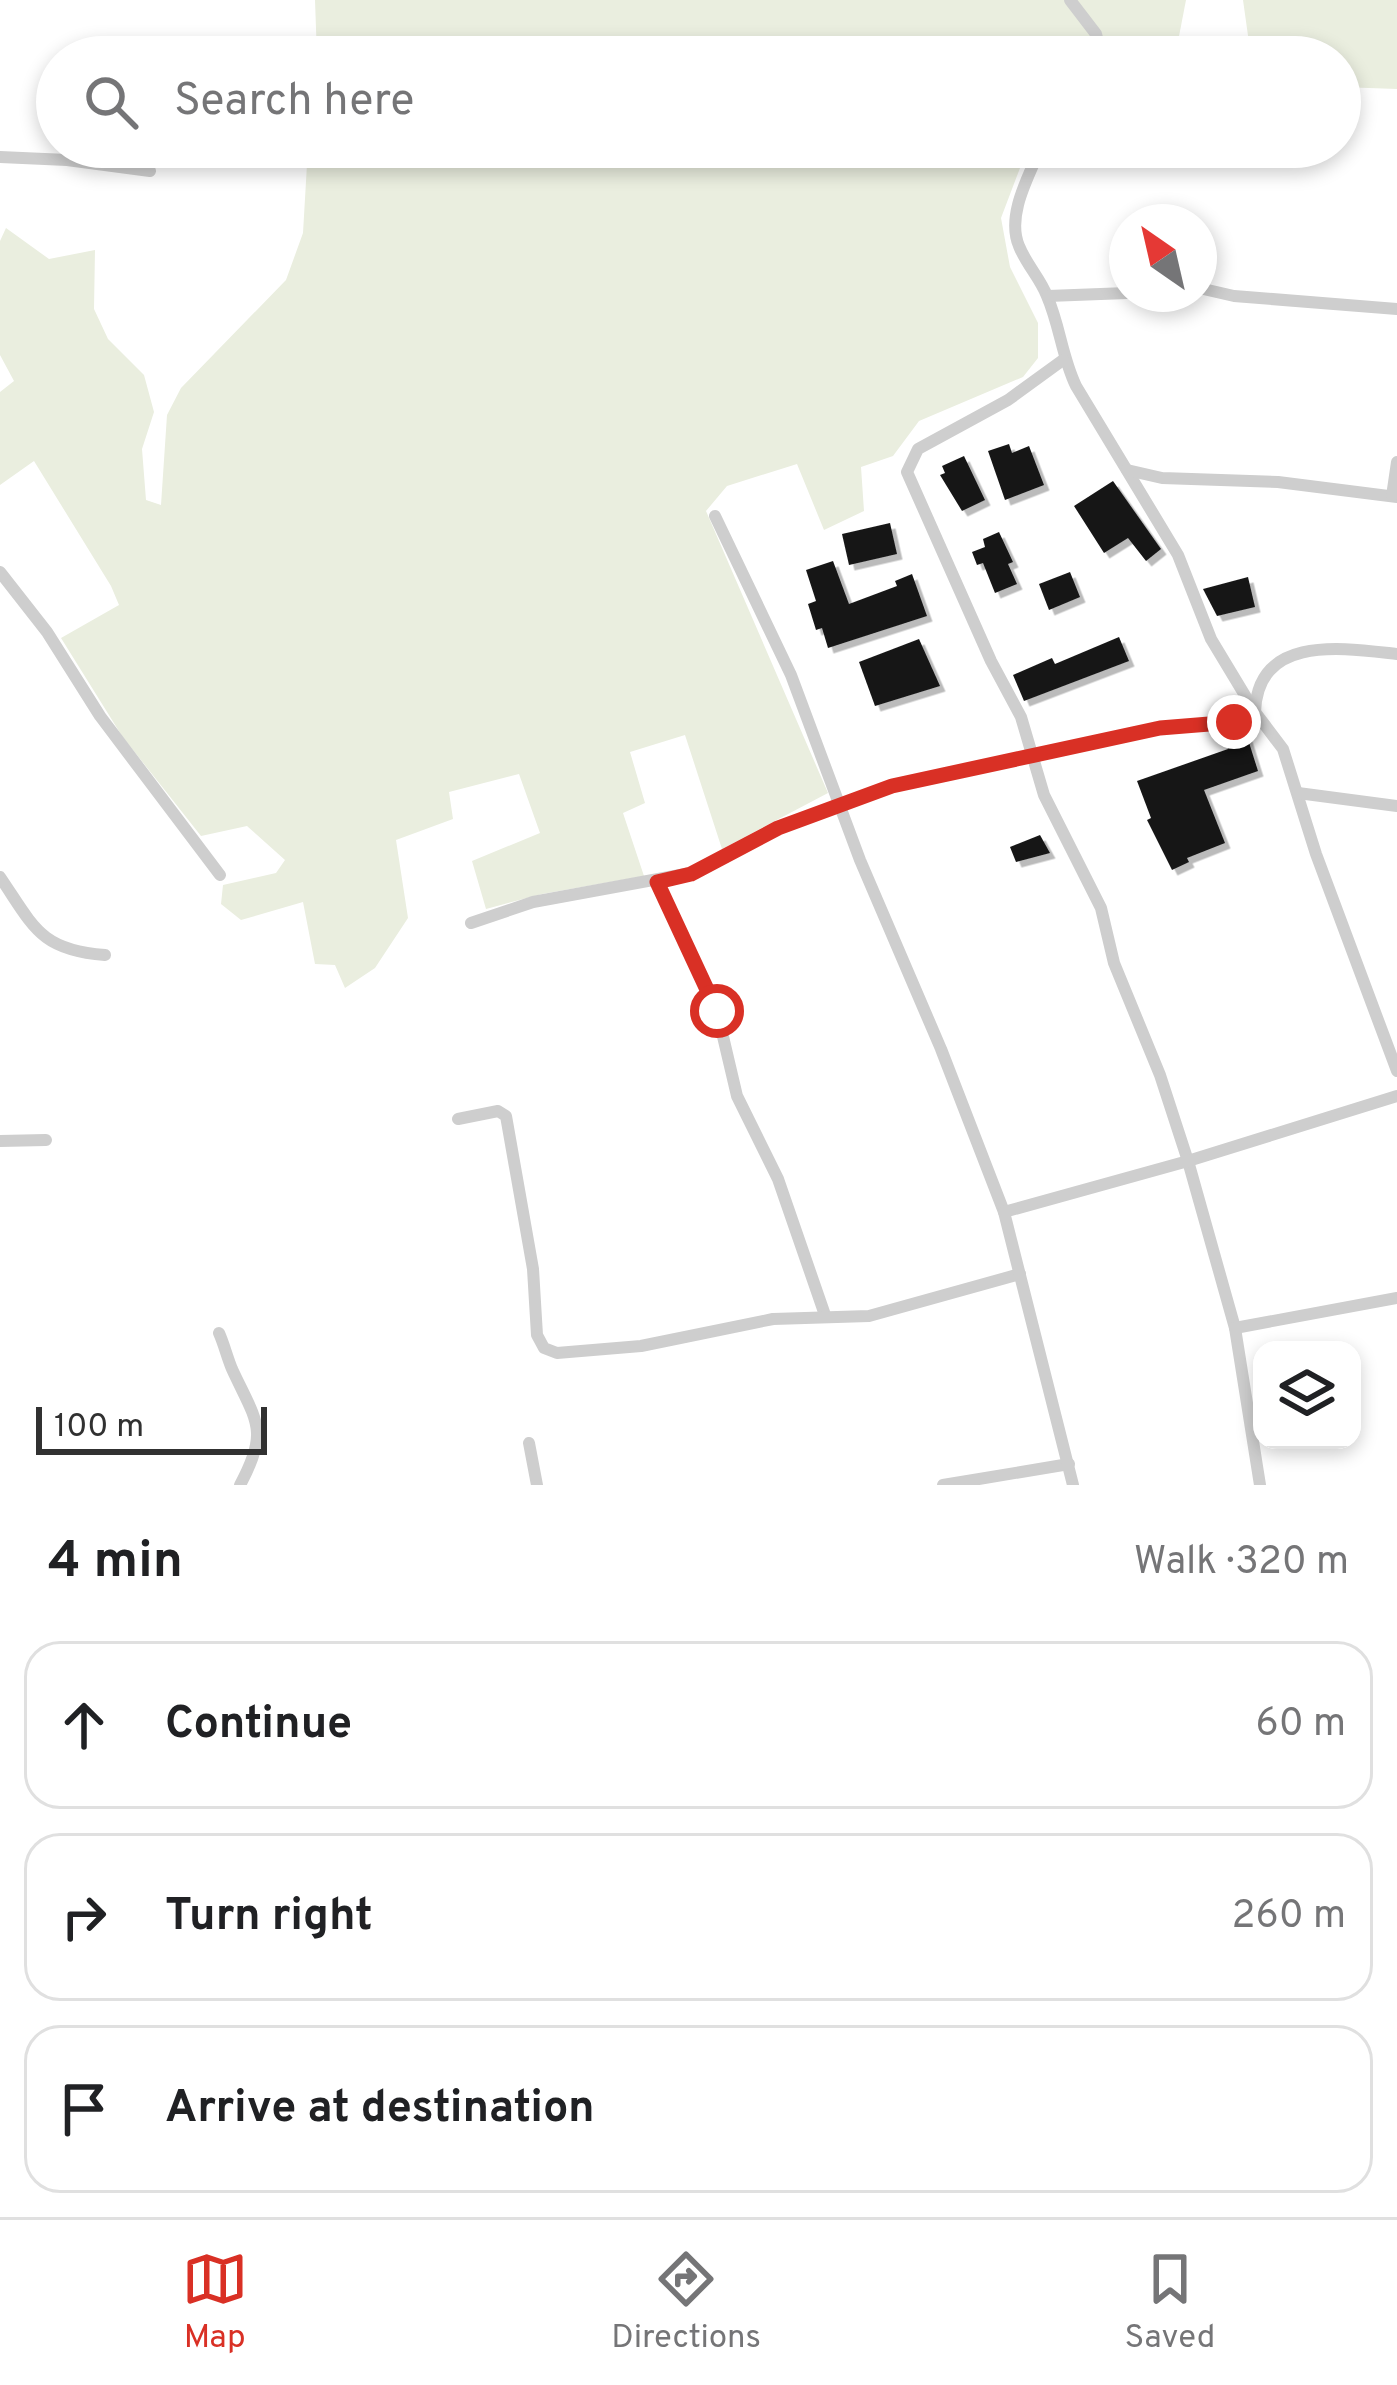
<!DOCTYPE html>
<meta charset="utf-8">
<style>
body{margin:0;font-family:Overpass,sans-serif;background:#f6f6f6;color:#202124}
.controls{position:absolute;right:36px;bottom:36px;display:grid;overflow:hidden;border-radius:24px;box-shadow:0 6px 18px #0003}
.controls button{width:108px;height:108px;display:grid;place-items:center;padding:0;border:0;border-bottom:3px solid #e0e0e0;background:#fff;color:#202124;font:60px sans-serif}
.compass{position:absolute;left:1109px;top:204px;width:108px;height:108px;border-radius:50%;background:#fff;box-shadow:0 6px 18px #0003;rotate:326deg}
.scale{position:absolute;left:36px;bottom:30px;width:231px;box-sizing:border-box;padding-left:12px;border:6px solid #313131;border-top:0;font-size:33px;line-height:42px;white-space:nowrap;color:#313131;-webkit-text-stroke:9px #fff;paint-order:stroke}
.stop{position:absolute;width:36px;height:36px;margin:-27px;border:9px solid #d93025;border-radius:50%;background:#fff}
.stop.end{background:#d93025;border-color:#fff;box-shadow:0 3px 12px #0008}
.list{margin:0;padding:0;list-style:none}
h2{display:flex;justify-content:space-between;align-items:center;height:156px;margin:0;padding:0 48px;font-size:51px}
h2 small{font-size:39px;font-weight:400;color:#757577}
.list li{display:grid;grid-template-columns:78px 1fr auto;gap:36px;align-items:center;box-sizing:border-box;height:168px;margin:0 24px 24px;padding:0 24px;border:3px solid #e0e0e0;border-radius:36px}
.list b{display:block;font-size:45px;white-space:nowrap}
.list em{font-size:39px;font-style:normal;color:#757577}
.icon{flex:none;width:66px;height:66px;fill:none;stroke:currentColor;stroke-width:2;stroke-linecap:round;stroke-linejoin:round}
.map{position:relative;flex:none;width:1397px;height:1485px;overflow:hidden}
.search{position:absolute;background:#fff;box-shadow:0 6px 18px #0003;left:36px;right:36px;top:36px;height:132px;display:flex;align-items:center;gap:30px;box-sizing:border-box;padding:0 42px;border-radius:66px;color:#757577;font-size:45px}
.sheet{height:732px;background:#fff}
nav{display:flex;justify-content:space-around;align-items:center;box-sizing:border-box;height:168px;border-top:3px solid #e0e0e0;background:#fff;font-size:33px;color:#757577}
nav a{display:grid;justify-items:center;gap:6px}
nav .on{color:#d93025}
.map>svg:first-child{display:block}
.green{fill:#eaeedf}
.building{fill:#181818;filter:url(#shadow)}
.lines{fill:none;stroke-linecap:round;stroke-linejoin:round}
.street{stroke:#cecece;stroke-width:12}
.route{stroke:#d93025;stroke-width:15}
</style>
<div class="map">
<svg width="1397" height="1485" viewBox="0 0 1397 1485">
<defs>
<filter id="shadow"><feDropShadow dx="5.5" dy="5.5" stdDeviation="0" flood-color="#0004"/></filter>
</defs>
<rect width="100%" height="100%" fill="#fff"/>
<g class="green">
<polygon points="315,0 1186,0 1175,57 317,57"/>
<polygon points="1243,0 1397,0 1397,89 1340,87 1340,57 1251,57"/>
<polygon points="308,147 1028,147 1001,218 1010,267 1038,323 1038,358 1023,377 919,421 893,456 861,467 864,511 824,530 797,464 727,486 706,511 828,793 722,849 685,735 630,752 645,803 623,813 644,876 542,894 486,909 472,861 540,833 519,774 449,792 453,819 396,840 408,918 375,968 345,988 335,965 315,964 303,902 241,920 221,904 223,885 276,873 285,860 247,826 201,836 122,736 61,638 119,605 111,586 34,461 0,485 0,392 14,381 0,355 0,241 6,228 49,259 95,250 94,309 108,339 144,375 154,412 142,449 146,500 161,505 167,415 181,388 286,280 303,233"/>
</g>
<g class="building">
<polygon points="1009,444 1012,453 1029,446 1044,485 1005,500 988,451"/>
<polygon points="964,456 985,500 962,511 940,475 945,473 942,466"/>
<polygon points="1113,481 1161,549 1146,561 1128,538 1104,553 1074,506"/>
<polygon points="890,523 897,554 849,565 842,534"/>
<polygon points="999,532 1013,562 1008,564 1017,584 995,593 983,563 977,565 972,552 985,547 983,539"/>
<polygon points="833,561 849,604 897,586 895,581 912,574 927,616 828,648 822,628 816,630 808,604 816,601 806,570"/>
<polygon points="1070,572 1080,597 1049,610 1039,584"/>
<polygon points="1248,577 1255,607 1217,616 1203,589"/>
<polygon points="1119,637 1129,661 1024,701 1013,675 1052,658 1055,664"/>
<polygon points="919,639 940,686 875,706 859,662"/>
<polygon points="1246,733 1258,771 1204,790 1225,843 1187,858 1189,862 1172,870 1147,820 1151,818 1137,781 1228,749 1225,740"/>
<polygon points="1040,835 1050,853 1016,862 1010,847"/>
</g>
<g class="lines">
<g class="street">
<polyline points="1070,0 1096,34 1102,57"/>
<path d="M1041 147C1029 176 1006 215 1019 246 1026 264 1040 278 1047 296 1060 326 1062 357 1076 386L1178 555 1211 639 1255 712 1283 749 1316 854 1397 1071"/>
<polyline points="0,157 67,160 150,171"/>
<polyline points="1199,288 1234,296 1397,309"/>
<polyline points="1048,296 1127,293"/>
<polyline points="1063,360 1008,400 918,449 907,472 991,661 1021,717 1044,795 1101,908 1114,963 1160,1075 1188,1161 1235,1328"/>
<polyline points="1127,470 1162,478 1278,482 1397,497"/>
<polyline points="1392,496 1397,462"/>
<polyline points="715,516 791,675 860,860 941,1049 1004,1212"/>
<polyline points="0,572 47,632 100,716 220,875"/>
<polyline points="1298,793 1397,806"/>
<path d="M0 877C34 927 40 950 105 955"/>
<polyline points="657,882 717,1011 737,1096 778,1179 825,1315"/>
<path d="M471 923 533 902 691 873 778 828 893 786 1160 728 1234 722 1255 712C1258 634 1343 648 1397 654"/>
<polyline points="458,1119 498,1111 506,1116 533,1269 537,1335 544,1348 557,1353 641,1346 773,1319 869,1316 1020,1274"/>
<polyline points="0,1141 46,1140"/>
<path d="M219 1333C224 1344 227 1357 232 1369 256 1421 270 1430 240 1485"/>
<polyline points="529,1443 537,1485"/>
<polyline points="943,1485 1069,1464"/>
<polyline points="1073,1485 1004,1212 1188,1161 1397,1096"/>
<polyline points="1260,1485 1235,1328 1397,1298"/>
</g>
</g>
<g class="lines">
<polyline class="route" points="717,1011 657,882 691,874 778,828 892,786 1160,728 1234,722"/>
</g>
</svg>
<div class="controls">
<button><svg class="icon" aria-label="layers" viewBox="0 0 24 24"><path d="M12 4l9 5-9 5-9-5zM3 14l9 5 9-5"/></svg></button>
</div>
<svg class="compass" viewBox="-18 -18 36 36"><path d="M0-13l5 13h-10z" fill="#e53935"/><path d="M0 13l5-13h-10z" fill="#757577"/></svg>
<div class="scale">100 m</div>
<div class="stop" style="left:717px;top:1011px"></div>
<div class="stop end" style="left:1234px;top:722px"></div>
<div class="search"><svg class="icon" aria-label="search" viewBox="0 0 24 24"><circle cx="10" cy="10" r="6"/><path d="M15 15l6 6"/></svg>Search here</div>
</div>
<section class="sheet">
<h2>4 min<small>Walk · 320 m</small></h2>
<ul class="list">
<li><svg class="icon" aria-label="ahead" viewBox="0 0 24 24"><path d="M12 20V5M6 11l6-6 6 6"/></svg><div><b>Continue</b></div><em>60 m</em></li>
<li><svg class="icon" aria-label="right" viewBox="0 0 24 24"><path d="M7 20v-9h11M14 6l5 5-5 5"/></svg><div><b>Turn right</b></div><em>260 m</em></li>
<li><svg class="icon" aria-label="arrive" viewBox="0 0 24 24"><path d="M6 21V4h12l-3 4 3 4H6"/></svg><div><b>Arrive at destination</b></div></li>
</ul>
</section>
<nav>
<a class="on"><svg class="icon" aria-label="map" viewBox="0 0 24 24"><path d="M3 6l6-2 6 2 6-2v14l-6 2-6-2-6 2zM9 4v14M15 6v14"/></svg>Map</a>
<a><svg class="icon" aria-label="directions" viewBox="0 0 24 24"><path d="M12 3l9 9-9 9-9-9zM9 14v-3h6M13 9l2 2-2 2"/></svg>Directions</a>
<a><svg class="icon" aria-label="saved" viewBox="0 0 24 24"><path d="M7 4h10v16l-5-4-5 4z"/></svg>Saved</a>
</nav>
